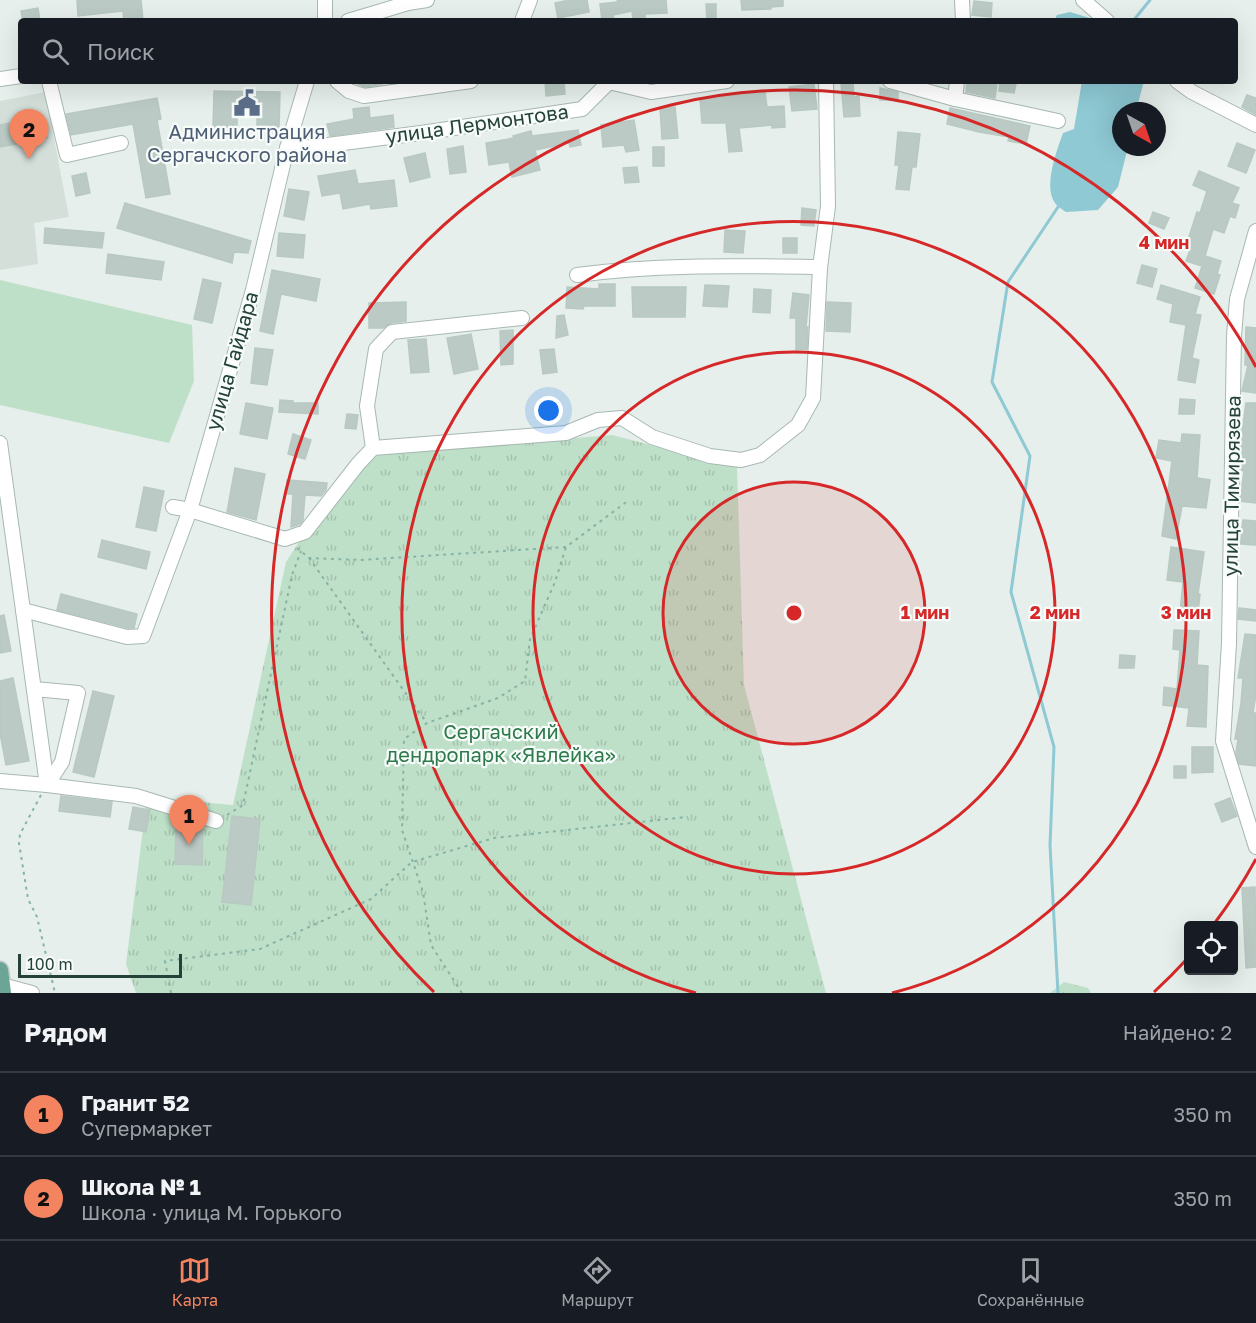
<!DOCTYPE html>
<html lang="ru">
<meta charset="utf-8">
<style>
body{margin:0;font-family:"Golos Text",sans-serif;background:#20242c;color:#f1f3f6}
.controls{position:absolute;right:18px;bottom:18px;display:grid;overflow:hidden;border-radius:6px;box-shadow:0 6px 24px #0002}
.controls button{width:54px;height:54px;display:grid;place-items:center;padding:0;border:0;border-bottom:2px solid #363941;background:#171b24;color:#f1f3f6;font:30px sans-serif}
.compass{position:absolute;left:1112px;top:102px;width:54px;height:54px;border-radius:50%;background:#171b24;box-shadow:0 6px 24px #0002;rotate:140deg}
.scale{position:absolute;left:18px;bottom:15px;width:164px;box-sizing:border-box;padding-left:6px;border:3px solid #24423a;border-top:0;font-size:16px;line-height:21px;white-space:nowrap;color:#24423a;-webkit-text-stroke:4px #f7fbf9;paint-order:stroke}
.you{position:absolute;left:549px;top:411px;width:21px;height:21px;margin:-15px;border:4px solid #fff;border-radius:50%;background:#1a73e8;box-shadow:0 0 0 9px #1a73e833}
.badge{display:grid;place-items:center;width:39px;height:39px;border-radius:50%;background:#f4845f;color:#111;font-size:20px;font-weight:700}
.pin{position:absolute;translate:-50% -50px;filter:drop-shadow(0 2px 3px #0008)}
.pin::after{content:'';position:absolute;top:32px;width:21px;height:18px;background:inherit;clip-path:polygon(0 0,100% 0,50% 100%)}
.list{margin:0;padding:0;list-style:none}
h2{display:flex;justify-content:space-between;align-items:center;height:78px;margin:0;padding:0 24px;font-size:26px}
h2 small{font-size:20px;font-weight:400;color:#9ea1a6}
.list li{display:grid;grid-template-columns:39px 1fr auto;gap:18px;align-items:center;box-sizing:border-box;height:84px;padding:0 24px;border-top:2px solid #363941}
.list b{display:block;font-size:22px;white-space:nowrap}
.list p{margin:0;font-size:20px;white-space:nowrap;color:#9ea1a6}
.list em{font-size:20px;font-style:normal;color:#9ea1a6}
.icon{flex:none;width:33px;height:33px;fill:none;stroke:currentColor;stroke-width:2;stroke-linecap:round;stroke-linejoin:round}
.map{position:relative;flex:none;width:1256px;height:993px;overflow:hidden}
.search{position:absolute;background:#171b24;box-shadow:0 6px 24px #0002;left:18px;right:18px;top:18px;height:66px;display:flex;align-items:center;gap:15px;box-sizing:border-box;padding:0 21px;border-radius:6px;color:#9ea1a6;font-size:22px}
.sheet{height:246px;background:#171b24}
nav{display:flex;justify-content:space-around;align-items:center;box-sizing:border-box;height:84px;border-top:2px solid #363941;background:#171b24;font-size:16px;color:#9ea1a6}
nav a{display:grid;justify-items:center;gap:3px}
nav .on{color:#f4845f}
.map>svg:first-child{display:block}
.built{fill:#d4dfda}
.grass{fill:url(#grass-tufts)}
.forest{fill:url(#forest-firs)}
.pitch{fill:#bfe0c8}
.water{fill:#8ec9d4}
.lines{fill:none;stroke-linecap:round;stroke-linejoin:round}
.stream{stroke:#8ec9d4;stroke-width:3}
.building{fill:#bbcac4;stroke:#b8c9c2;stroke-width:1.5}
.minor-casing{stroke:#a8b8b2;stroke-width:16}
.major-casing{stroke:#c2cac8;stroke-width:19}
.path{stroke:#86b3a5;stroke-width:2;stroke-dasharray:3 4.5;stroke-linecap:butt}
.minor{stroke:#fff;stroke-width:14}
.major{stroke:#6aa596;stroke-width:16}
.ring{fill:none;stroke:#d62828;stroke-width:3}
.labels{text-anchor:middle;stroke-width:4.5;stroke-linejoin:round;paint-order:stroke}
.street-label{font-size:20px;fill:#24423a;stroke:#f7fbf9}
.service-label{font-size:20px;fill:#4e5e75;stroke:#f7fbf9}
.park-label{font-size:20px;fill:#2d7a4b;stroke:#f7fbf9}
.centre{fill:#d62828;stroke:#f7fbf9;stroke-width:3}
.ring-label{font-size:18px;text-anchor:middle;font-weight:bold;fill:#d62828;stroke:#f7fbf9;stroke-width:4.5;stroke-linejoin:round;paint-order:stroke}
</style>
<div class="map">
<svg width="1256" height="993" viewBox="0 0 1256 993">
<defs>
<pattern id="grass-tufts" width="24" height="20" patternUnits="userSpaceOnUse" patternTransform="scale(1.5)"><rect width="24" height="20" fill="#bfe0c8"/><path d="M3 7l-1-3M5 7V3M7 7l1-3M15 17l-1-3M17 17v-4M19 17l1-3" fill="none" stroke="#a4c1ad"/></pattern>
<pattern id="forest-firs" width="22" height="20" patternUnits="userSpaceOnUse" patternTransform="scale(1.5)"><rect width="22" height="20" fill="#bfe0c8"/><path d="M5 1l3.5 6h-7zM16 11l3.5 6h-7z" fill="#a4c1ad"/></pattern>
</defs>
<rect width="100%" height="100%" fill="#e6efeb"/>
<polygon class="built" points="45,92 69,217 34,223 38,264 0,270 0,101"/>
<polygon class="grass" points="612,435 737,467 744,685 826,993 136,993 126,964 147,797 233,805 286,562 355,456"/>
<polygon class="forest" points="1064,982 1088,988 1091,993 1050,993"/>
<polygon class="pitch" points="0,280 192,325 194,381 169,443 0,405"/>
<g class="water">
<polygon points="1070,12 1093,19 1095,21 1054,21 1057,15"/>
<path d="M1082 81H1144L1136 111H1121V147H1128L1118 187 1098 210 1066 212C1063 210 1057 206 1055 203 1043 186 1057 150 1063 133L1074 129Z"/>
</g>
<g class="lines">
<g class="stream">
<polyline points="1133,21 1150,0"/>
<polyline points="1058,993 1050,845 1054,747 1011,592 1030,456 992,382 1008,282 1060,204"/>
</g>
</g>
<g class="building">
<polygon points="77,0 141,0 143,21 124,21 123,11 78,16"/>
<polygon points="569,0 587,0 589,12 558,18 555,3"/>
<polygon points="617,0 666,0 667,13 645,14 645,21 633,21 632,11 613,15 614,20 602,21 600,4 618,2"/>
<polygon points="741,0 783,0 783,6 771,7 771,9 742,10"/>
<polygon points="974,1 992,3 991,17 972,15"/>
<polygon points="706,4 716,4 716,19 707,20"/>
<polygon points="38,8 40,21 23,21 21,11"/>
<polygon points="351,81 381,81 382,84 365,87"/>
<polygon points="545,81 564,81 565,94 546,96"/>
<polygon points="967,81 997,83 995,98 966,92"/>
<polygon points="853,82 854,97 859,96 860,116 844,117 841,83"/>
<polygon points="1000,82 1016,84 1014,93 999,91"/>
<polygon points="814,84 817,109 792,111 789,87"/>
<polygon points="880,88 898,92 898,100 880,100"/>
<polygon points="214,91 280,92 279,128 257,128 257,114 237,114 237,127 213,127"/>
<polygon points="765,92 767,107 784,106 785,127 772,128 772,125 739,128 742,151 729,152 726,123 702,123 700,99"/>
<polygon points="1247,95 1256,98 1256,115 1242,107"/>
<polygon points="157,98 161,119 157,120 170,194 146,198 133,124 71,135 66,114"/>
<polygon points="369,107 370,118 393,115 394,127 330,136 327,124 354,119 353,109"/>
<polygon points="675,107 678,138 662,139 660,108"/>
<polygon points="950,108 1030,126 1026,144 1008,141 1009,137 979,132 947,124"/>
<polygon points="43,116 47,138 0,147 0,125"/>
<polygon points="634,120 639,150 626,152 624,145 603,147 601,125"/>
<polygon points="578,130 581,145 570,147 569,143 535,150 540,170 512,177 509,162 489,165 486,143 514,138 513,136 531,131 532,136"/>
<polygon points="898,132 920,134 916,167 912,167 909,190 896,189 899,165 895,165"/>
<polygon points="1237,143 1255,150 1246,173 1228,166"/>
<polygon points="463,146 466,172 450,174 447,149"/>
<rect x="653" y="147" width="11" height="19"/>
<polygon points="425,153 430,177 410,182 404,158"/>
<polygon points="637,167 639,182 625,183 623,168"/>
<polygon points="355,170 358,184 394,180 397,206 371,209 370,204 343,209 340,193 322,196 318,176"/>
<polygon points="1199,171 1239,188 1232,203 1239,205 1235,218 1230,216 1224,233 1213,229 1205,256 1221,261 1217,274 1220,275 1214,294 1195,288 1202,266 1186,261 1192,244 1187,243 1197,212 1200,213 1207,191 1193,185"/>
<polygon points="86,173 90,193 76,196 72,176"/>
<polygon points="289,189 309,192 304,220 284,216"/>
<polygon points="125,203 251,241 248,253 234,252 232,263 117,228"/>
<polygon points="802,208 816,210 814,226 801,225"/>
<polygon points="1153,212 1169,218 1164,229 1149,223"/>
<polygon points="45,228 104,233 102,248 44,243"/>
<polygon points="725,230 745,231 743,253 724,252"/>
<polygon points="279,233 305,235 303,258 277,256"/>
<rect x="783" y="238" width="14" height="15"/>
<polygon points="108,254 164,262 161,280 106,273"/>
<polygon points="1142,265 1157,269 1152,287 1137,283"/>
<polygon points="272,270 320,279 316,301 281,294 273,334 260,331"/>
<polygon points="203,279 221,283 212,323 194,319"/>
<polygon points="599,284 615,284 615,306 584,306 583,309 566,308 567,287 599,289"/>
<polygon points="705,285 729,286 727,307 703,306"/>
<polygon points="1161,285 1200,297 1195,314 1201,315 1192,358 1199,360 1195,383 1178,380 1186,325 1170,322 1173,304 1157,299"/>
<polygon points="632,287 686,287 685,317 633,317"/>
<polygon points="754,289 771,290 770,313 753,312"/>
<polygon points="793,293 809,295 806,327 808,327 807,349 796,350 796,318 790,318"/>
<polygon points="406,302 406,321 391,323 383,328 369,328 369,303"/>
<polygon points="827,302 851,303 850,332 826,331"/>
<polygon points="564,315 568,335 556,338 557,316"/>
<polygon points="1246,327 1256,328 1256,393 1242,391 1248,365 1245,365"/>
<polygon points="513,330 513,364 501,365 500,331"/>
<polygon points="471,334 478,369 454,374 447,338"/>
<polygon points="426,339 429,372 411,373 408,340"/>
<polygon points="255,348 273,350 267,385 251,383"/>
<polygon points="554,349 557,372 543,374 540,350"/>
<polygon points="1180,399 1195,400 1194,414 1179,414"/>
<polygon points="280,400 293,401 292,403 318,403 318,414 279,412"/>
<polygon points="246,403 273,408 267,439 240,434"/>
<polygon points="1246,403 1256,403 1256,503 1240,501 1244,471 1241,470 1241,439"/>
<polygon points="347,414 358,415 356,429 345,428"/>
<polygon points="293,434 311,440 305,459 288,454"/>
<polygon points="1182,434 1200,435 1197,478 1210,480 1206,508 1182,506 1176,539 1162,536 1172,461 1156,458 1159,440 1181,443"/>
<polygon points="235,468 265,474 256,520 227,512"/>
<polygon points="287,480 327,483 326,490 321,496 305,495 303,520 300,524 291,527 293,494 286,494"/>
<polygon points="144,487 164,491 156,531 136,527"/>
<polygon points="1243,520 1256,521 1256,545 1240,544"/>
<polygon points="102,540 150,552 146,569 98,557"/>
<polygon points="1171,547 1204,552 1198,594 1200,594 1198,614 1180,612 1183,582 1167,580"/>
<polygon points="61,594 137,614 134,628 128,628 57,610"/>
<polygon points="1239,608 1256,610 1256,621 1238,619"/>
<polygon points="4,615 11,651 0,653 0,616"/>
<polygon points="1174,630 1199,631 1197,665 1208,666 1206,727 1187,726 1189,708 1163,705 1164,687 1177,689 1180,650 1173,649"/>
<polygon points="1245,634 1256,635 1256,694 1253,713 1256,713 1256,766 1239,764 1236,753 1238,739 1235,739 1241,703 1243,678 1238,678"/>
<polygon points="1120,655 1135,656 1134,668 1119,668"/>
<polygon points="13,678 29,761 6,765 0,733 0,681"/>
<polygon points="93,691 114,696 94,777 73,772"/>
<polygon points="1192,747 1213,747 1213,772 1192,773"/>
<rect x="1174" y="766" width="12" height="12"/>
<polygon points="61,796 112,802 110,817 59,811"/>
<polygon points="1230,798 1237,816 1222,822 1215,804"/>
<polygon points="133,807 150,810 146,832 129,829"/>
<polygon points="232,816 260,819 251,905 222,902"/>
<polygon points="176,824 203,826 202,865 175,864"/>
<polygon points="1255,887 1256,967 1246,968 1242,888"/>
</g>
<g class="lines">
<defs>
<g id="minor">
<polyline points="325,0 325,21"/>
<polyline points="962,0 963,21"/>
<polyline points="1083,0 1107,21"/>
<polyline points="348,21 408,3 427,0"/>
<polyline points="522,21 530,0"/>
<polyline points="0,79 21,76"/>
<polyline points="49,81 67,155 121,143"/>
<polyline points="337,81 349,91 364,96 471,81"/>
<polyline points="890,81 955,99 1058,121"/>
<polyline points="1177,81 1192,92 1256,125"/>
<polyline points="955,99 957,81"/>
<polyline points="287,148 312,147 421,133 582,109 609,82 651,92 727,81"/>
<polyline points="1256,231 1237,299 1234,336 1229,643 1223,741 1256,847"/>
<path d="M577 275C658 264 739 266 820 267"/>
<polyline points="0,443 47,785"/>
<polyline points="373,448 367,406 376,349 392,332 522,318"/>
<polyline points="173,507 190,510 285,539 305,532 358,464 373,448 566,433 598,420 622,418 652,437 710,456 741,460 760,455 798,425 813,398 820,268 828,206 826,81"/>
<polyline points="23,610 127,637 143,636 190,510 253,290 287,148 307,81"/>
<polyline points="34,689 78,693 62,762 47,785"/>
<polyline points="0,781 47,785 136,796 216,821"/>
<polyline points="2,985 32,993"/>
</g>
<polyline id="major" points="0,970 3,993"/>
</defs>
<use href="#minor" class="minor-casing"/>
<use href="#major" class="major-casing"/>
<g class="path">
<polyline points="297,548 309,558 360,560 566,547 629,500"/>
<polyline points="309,558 427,723"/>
<polyline points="41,795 20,834 19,843 28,899 37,917 55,993"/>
<polyline points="227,815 243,805 292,575 301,551"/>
<polyline points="171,993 165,961 260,949 371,899 412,862 494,838 686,817"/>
<polyline points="462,993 431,945 423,892 402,830 404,739 427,723 498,698 525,681 530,639 555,582 566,547"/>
</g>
<use href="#minor" class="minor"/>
<use href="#major" class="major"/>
</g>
<circle cx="794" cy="613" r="131" fill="#d62828" fill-opacity=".12"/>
<g class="ring">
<circle cx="794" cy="613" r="131"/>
<circle cx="794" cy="613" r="261"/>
<path d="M696 993A392 392 0 1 1 892 993"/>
<path d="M1256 859A523 523 0 0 1 1214 924M1186 960A523 523 0 0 1 1154 992M434 992A523 523 0 1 1 1256 367"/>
</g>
<defs>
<symbol id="civic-bare" viewBox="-9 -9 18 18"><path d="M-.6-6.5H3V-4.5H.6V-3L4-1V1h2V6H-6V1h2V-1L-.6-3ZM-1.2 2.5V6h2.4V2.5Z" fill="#5c6f8a" stroke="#f7fbf9" stroke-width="2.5" paint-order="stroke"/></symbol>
</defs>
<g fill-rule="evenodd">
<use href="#civic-bare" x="228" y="84" width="38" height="38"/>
</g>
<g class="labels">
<g class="street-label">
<text transform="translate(477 124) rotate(-8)" y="7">улица Лермонтова</text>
<text transform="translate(232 361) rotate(-74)" y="7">улица Гайдара</text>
<text transform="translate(1232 486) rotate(-89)" y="7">улица Тимирязева</text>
</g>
<g class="service-label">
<text x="247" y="139">Администрация<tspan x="247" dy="23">Сергачского района</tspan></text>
</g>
<g class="park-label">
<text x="501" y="739">Сергачский<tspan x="501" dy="23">дендропарк «Явлейка»</tspan></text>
</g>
</g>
<circle cx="794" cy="613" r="9" class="centre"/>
<g class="ring-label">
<text x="1164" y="249">4 мин</text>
<text x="925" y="619">1 мин</text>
<text x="1055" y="619">2 мин</text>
<text x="1186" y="619">3 мин</text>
</g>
</svg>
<div class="controls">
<button><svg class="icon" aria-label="locate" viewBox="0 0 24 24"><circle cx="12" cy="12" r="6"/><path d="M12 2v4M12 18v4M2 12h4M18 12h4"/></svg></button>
</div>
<svg class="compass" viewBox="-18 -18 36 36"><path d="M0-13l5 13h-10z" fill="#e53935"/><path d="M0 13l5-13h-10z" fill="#9ea1a6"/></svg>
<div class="scale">100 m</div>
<div class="you"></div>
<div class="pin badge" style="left:189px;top:845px">1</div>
<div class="pin badge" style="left:29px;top:159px">2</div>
<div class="search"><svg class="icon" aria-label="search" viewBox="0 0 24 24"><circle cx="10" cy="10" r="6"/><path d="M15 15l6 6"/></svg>Поиск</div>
</div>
<section class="sheet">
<h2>Рядом<small>Найдено: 2</small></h2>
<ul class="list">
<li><span class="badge">1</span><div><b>Гранит 52</b><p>Супермаркет</p></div><em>350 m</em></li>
<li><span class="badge">2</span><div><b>Школа № 1</b><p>Школа · улица М. Горького</p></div><em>350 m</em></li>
</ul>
</section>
<nav>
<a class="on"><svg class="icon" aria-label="map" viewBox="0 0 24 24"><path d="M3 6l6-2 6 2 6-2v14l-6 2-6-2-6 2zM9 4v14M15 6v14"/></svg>Карта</a>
<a><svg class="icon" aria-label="directions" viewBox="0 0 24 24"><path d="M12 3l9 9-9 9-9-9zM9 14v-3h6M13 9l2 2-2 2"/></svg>Маршрут</a>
<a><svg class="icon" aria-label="saved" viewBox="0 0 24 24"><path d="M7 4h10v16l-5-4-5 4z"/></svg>Сохранённые</a>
</nav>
